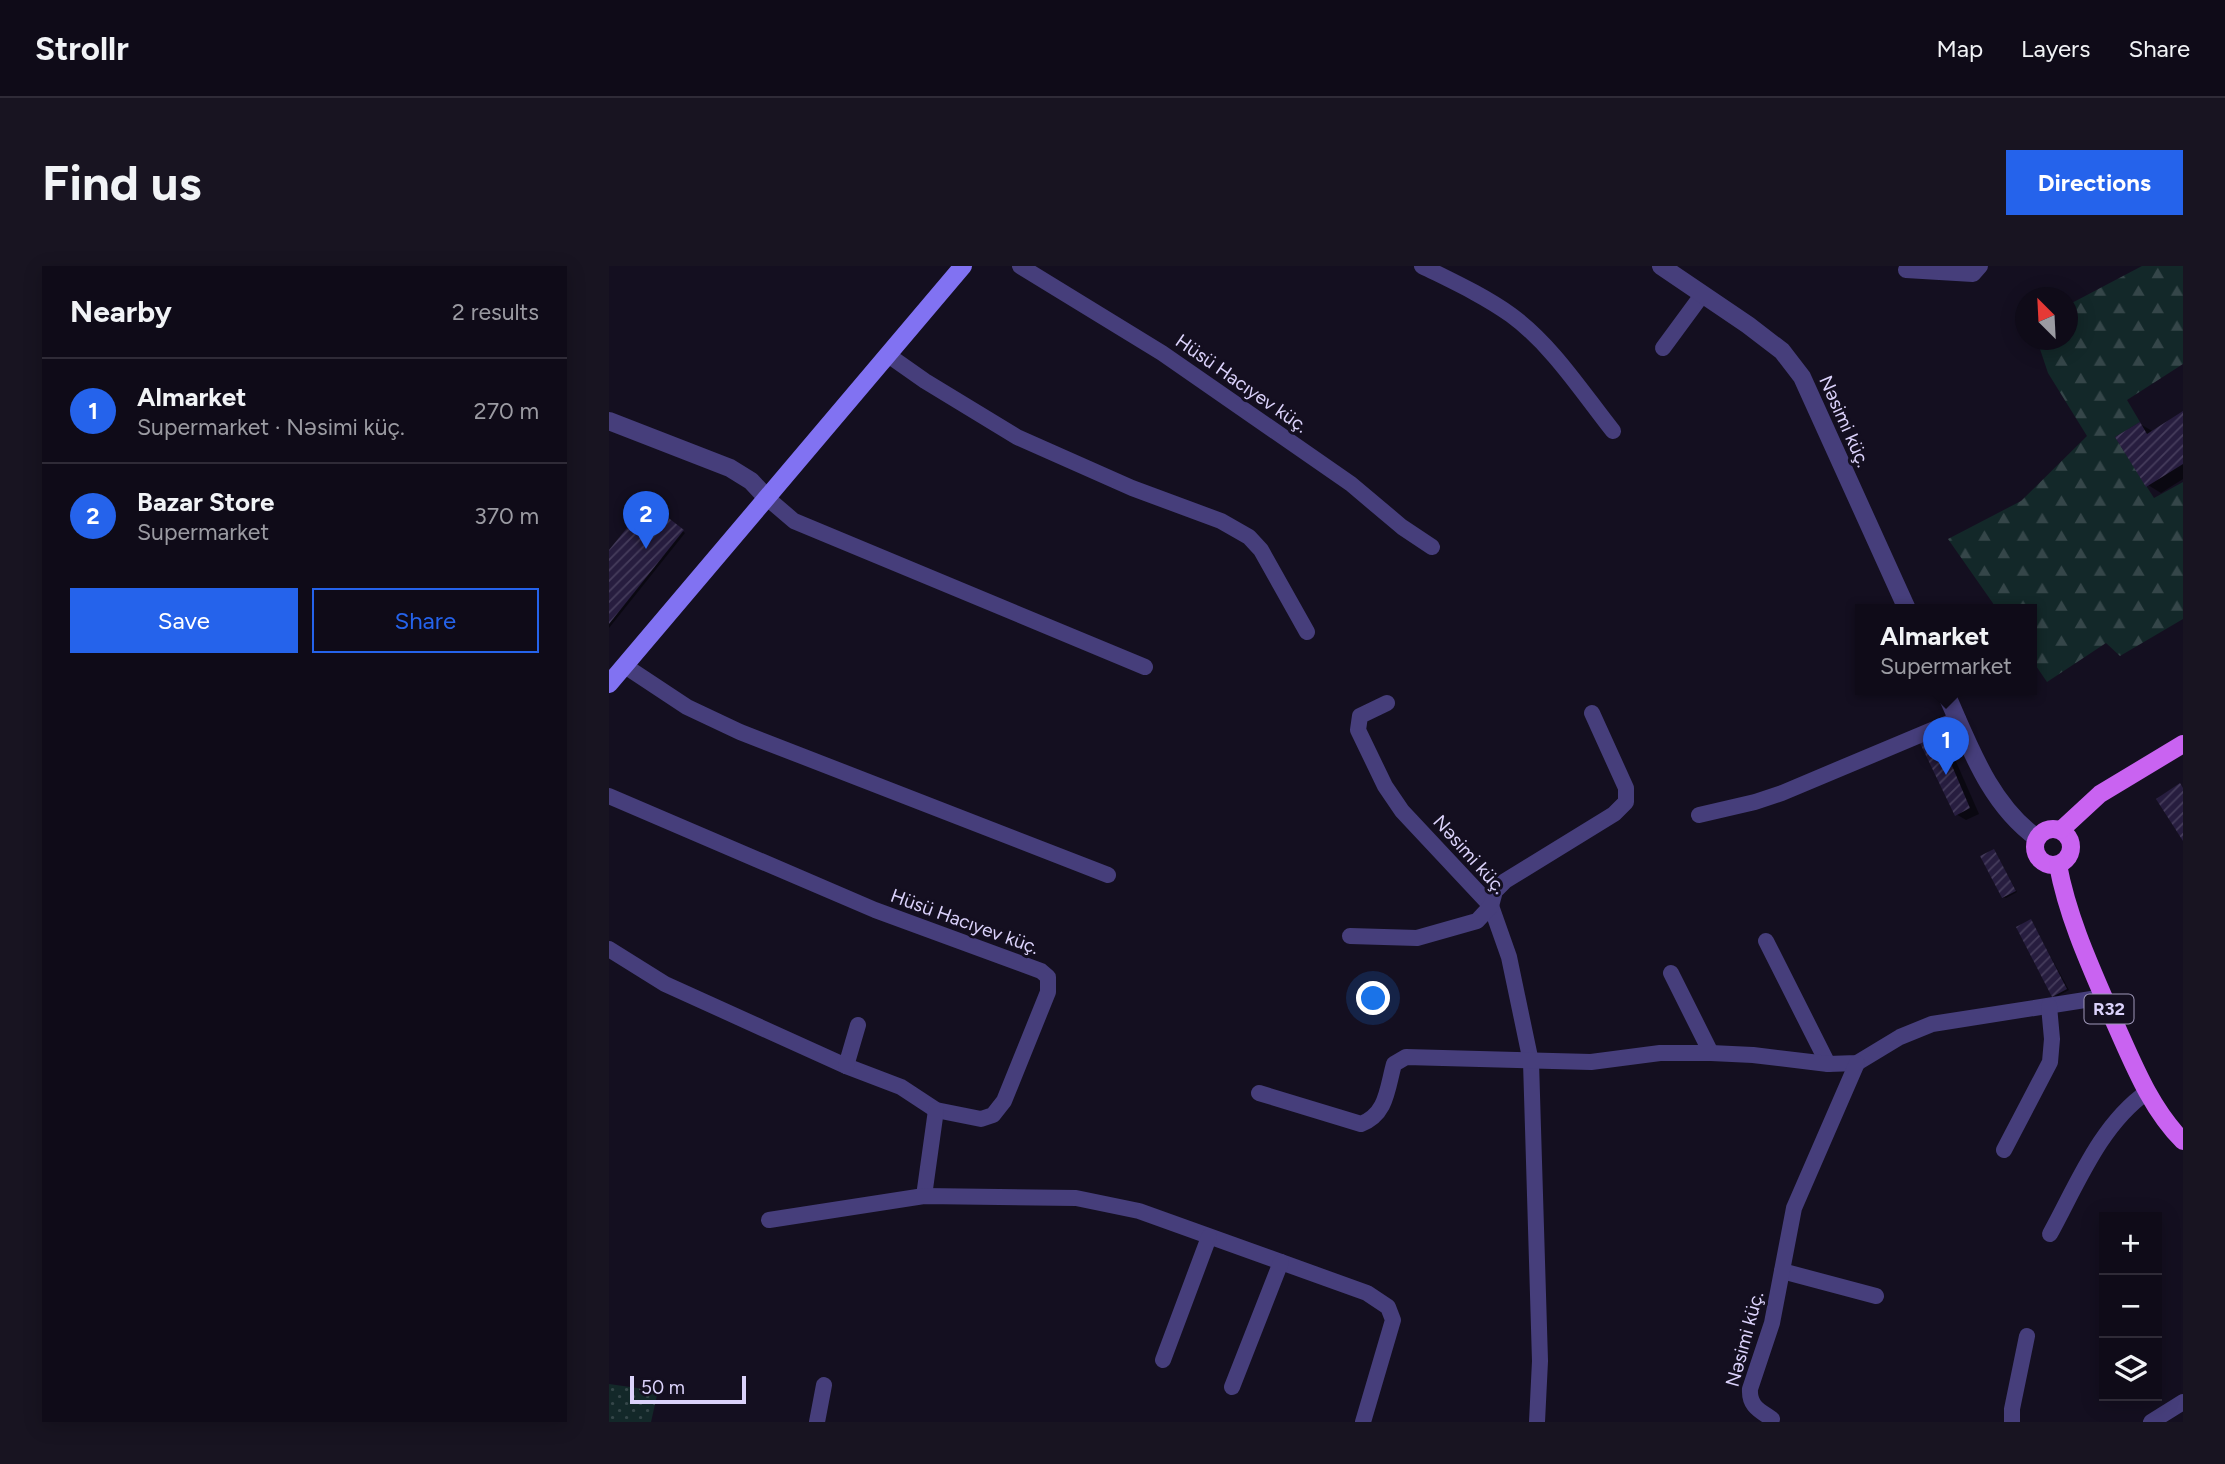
<!DOCTYPE html>
<meta charset="utf-8">
<style>
body{margin:0;font-family:Figtree,sans-serif;background:#181421;color:#f1f3f6}
.controls{position:absolute;right:21px;bottom:21px;display:grid;overflow:hidden;border-radius:0px;box-shadow:0 4px 18px #0003}
.controls button{width:63px;height:63px;display:grid;place-items:center;padding:0;border:0;border-bottom:2px solid #2f2b37;background:#0f0b18;color:#f1f3f6;font:35px sans-serif}
.compass{position:absolute;left:1406px;top:21px;width:63px;height:63px;border-radius:50%;background:#0f0b18;box-shadow:0 4px 18px #0003;rotate:336deg}
.scale{position:absolute;left:21px;bottom:18px;width:116px;box-sizing:border-box;padding-left:7px;border:4px solid #dbd2fb;border-top:0;font-size:19px;line-height:24px;white-space:nowrap;color:#dbd2fb;-webkit-text-stroke:5px #140f20;paint-order:stroke}
.you{position:absolute;left:765px;top:733px;width:24px;height:24px;margin:-18px;border:5px solid #fff;border-radius:50%;background:#1a73e8;box-shadow:0 0 0 10px #1a73e833}
.badge{display:grid;place-items:center;width:46px;height:46px;border-radius:50%;background:#2563eb;color:#fff;font-size:23px;font-weight:700}
.pin{position:absolute;translate:-50% -58px;filter:drop-shadow(0 2px 4px #0008)}
.pin::after{content:'';position:absolute;top:37px;width:24px;height:21px;background:inherit;clip-path:polygon(0 0,100% 0,50% 100%)}
.popup{position:absolute;left:1246px;top:338px;width:182px;height:91px;box-sizing:border-box;display:grid;place-content:center;border-radius:0px;background:#0f0b18;filter:drop-shadow(0 2px 5px #0005);font-size:23px;white-space:nowrap;color:#9b9ba2}
.popup b{font-size:26px;color:#f1f3f6}
.popup::after{content:'';position:absolute;left:50%;top:100%;margin-left:-14px;border:14px solid transparent;border-top-color:#0f0b18}
.list{margin:0;padding:0;list-style:none}
h2{display:flex;justify-content:space-between;align-items:center;height:91px;margin:0;padding:0 28px;font-size:30px}
h2 small{font-size:23px;font-weight:400;color:#9b9ba2}
.list li{display:grid;grid-template-columns:46px 1fr auto;gap:21px;align-items:center;box-sizing:border-box;height:105px;padding:0 28px;border-top:2px solid #2f2b37}
.list b{display:block;font-size:26px;white-space:nowrap}
.list p{margin:0;font-size:23px;white-space:nowrap;color:#9b9ba2}
.list em{font-size:23px;font-style:normal;color:#9b9ba2}
.actions{display:flex;gap:14px;padding:21px 28px}
.actions a{flex:1;padding:16px 0;border:2px solid #2563eb;border-radius:0px;text-align:center;font-size:24px;color:#2563eb}
.actions .main{background:#2563eb;color:#fff}
.icon{flex:none;width:38px;height:38px;fill:none;stroke:currentColor;stroke-width:2;stroke-linecap:round;stroke-linejoin:round}
.map{position:relative;flex:none;width:1574px;height:1156px;overflow:hidden;border-radius:0px}
header{display:flex;align-items:center;gap:42px;box-sizing:border-box;height:98px;padding:0 35px;background:#0f0b18;border-bottom:2px solid #2f2b37}
header strong{font-size:33px}
nav{display:flex;gap:38px;margin-inline-start:auto;font-size:24px}
.intro{display:flex;align-items:center;justify-content:space-between;box-sizing:border-box;height:168px;padding:0 42px}
h1{margin:0;font-size:49px}
.button{padding:18px 32px;border-radius:0px;background:#2563eb;color:#fff;font-size:24px;font-weight:700}
main{display:flex;gap:42px;padding:0 42px}
aside{flex:1;background:#0f0b18;border-radius:0px;box-shadow:0 4px 18px #0003}
.map>svg:first-child{display:block}
.grass{fill:url(#grass-dots)}
.forest{fill:url(#forest-firs)}
.shadow{fill:#0007}
.building{fill:url(#building-hatch)}
.lines{fill:none;stroke-linecap:round;stroke-linejoin:round}
.minor{stroke:#463e7b;stroke-width:16}
.tertiary{stroke:#463e7b;stroke-width:18}
.secondary{stroke:#8172f2;stroke-width:18}
.primary{stroke:#c963f1;stroke-width:18}
.labels{text-anchor:middle;stroke-width:6;stroke-linejoin:round;paint-order:stroke}
.shield{fill:#140f20;stroke:#9f98b9;stroke-width:2}
.shield-label{font-size:18px;font-weight:bold;fill:#dbd2fb}
.street-label{font-size:19px;fill:#dbd2fb;stroke:#140f20}
</style>
<header>
<strong>Strollr</strong>
<nav><a>Map</a><a>Layers</a><a>Share</a></nav>
</header>
<div class="intro"><h1>Find us</h1><a class="button">Directions</a></div>
<main>
<aside>
<h2>Nearby<small>2 results</small></h2>
<ul class="list">
<li><span class="badge">1</span><div><b>Almarket</b><p>Supermarket · Nəsimi küç.</p></div><em>270 m</em></li>
<li><span class="badge">2</span><div><b>Bazar Store</b><p>Supermarket</p></div><em>370 m</em></li>
</ul>
<div class="actions"><a class="main">Save</a><a>Share</a></div>
</aside>
<div class="map">
<svg width="1574" height="1156" viewBox="0 0 1574 1156">
<defs>
<pattern id="grass-dots" width="8" height="8" patternUnits="userSpaceOnUse" patternTransform="scale(1.75)"><rect width="8" height="8" fill="#132829"/><path d="M2 2h.1M6 6h.1" fill="none" stroke="#354649" stroke-width="1.8" stroke-linecap="round"/></pattern>
<pattern id="forest-firs" width="22" height="20" patternUnits="userSpaceOnUse" patternTransform="scale(1.75)"><rect width="22" height="20" fill="#132829"/><path d="M5 1l3.5 6h-7zM16 11l3.5 6h-7z" fill="#354649"/></pattern>
<pattern id="building-hatch" width="6" height="6" patternUnits="userSpaceOnUse" patternTransform="scale(1.75)"><rect width="6" height="6" fill="#271d3f"/><path d="M-1 1l2-2M0 6l6-6M5 7l2-2" fill="none" stroke="#463d5c"/></pattern>
</defs>
<rect width="100%" height="100%" fill="#140f20"/>
<polygon class="grass" points="0,1118 49,1125 42,1156 0,1156"/>
<polygon class="forest" points="1533,0 1574,0 1574,98 1518,134 1531,156 1506,171 1545,232 1574,216 1574,353 1511,390 1497,377 1438,416 1423,394 1423,343 1388,343 1339,273 1412,235 1478,170 1439,107 1428,74 1458,74 1459,39"/>
<g class="shadow">
<polygon points="1574,147 1574,213 1552,227 1539,219 1531,158 1545,166"/>
<polygon points="41,239 76,267 0,362 0,287"/>
<polygon points="1328,469 1338,475 1370,548 1357,554 1347,548"/>
<polygon points="1385,585 1408,626 1397,632 1394,631"/>
<polygon points="1422,655 1460,724 1447,731 1445,729"/>
</g>
<g class="building">
<polygon points="1574,145 1574,198 1537,221 1506,171 1531,156 1538,168"/>
<polygon points="39,236 75,264 0,358 0,284"/>
<polygon points="1329,467 1361,542 1346,550 1310,475"/>
<polygon points="1571,517 1574,522 1574,575 1547,533"/>
<polygon points="1385,583 1407,625 1393,632 1371,590"/>
<polygon points="1422,653 1458,723 1443,731 1407,661"/>
</g>
<g class="lines">
<g class="minor">
<polyline points="411,0 553,87 742,218 793,261 823,281"/>
<path d="M813 0C843 15 874 29 902 49 943 79 973 126 1004 165"/>
<polyline points="1297,4 1364,8 1371,0"/>
<polyline points="1054,82 1093,29"/>
<polyline points="279,89 316,115 408,171 523,222 612,255 640,271 652,284 698,366"/>
<polyline points="157,231 185,255 536,401"/>
<polyline points="16,400 78,441 131,466 499,609"/>
<polyline points="778,437 751,450 749,464 776,520 793,545 882,640 900,691 922,796 931,1095 928,1156"/>
<polyline points="0,530 266,644 432,705 439,711 439,726 395,835 384,849 372,853 327,844 292,821 237,800 56,718 0,683"/>
<polyline points="1090,549 1146,536 1173,527 1349,453"/>
<polyline points="741,670 808,672 868,655 882,640 886,625 896,615 1005,548 1017,536 1017,522 983,447"/>
<polyline points="1157,675 1219,798"/>
<polyline points="1062,707 1102,787"/>
<polyline points="237,800 249,759"/>
<path d="M650 827 752 858C778 848 778 823 785 798L797 791 982 796 1051 787H1102L1144 789 1219 798 1248 797 1291 771 1323 758 1495 731"/>
<polyline points="1395,884 1441,796 1443,773 1440,740"/>
<polyline points="315,930 327,844"/>
<polyline points="160,954 315,930 467,932 530,945 758,1027 779,1041 784,1054 754,1156"/>
<path d="M1441 968C1468 919 1491 859 1538 826"/>
<polyline points="1173,1005 1267,1030"/>
<polyline points="554,1094 600,971"/>
<polyline points="623,1121 672,996"/>
<path d="M1163 1153C1150 1144 1140 1140 1141 1123L1163 1057 1185 942 1248 797"/>
<polyline points="208,1156 215,1119"/>
<polyline points="1403,1156 1403,1143 1418,1070"/>
<polyline points="1542,1156 1574,1136"/>
</g>
<g class="tertiary">
<polyline points="1052,0 1139,59 1173,85 1193,111 1298,343"/>
<polyline points="0,155 121,202 142,215 157,231"/>
<path d="M1335 423C1359 476 1379 537 1428 572"/>
</g>
<polyline class="secondary" points="0,418 354,0"/>
<g class="primary">
<circle cx="1444" cy="581" r="18"/>
<polyline points="1452,564 1491,528 1574,478"/>
<path d="M1449 599C1459 653 1483 704 1505 755 1524 797 1541 842 1574 875"/>
</g>
</g>
<g class="labels">
<rect class="shield" x="1475.5" y="728.5" width="49" height="29" rx="5"/>
<g class="shield-label">
<text x="1500" y="749">R32</text>
</g>
<g class="street-label">
<text transform="translate(633 117) rotate(35)" y="7">Hüsü Hacıyev küç.</text>
<text transform="translate(1236 155) rotate(66)" y="7">Nəsimi küç.</text>
<text transform="translate(861 588) rotate(48)" y="7">Nəsimi küç.</text>
<text transform="translate(356 655) rotate(20)" y="7">Hüsü Hacıyev küç.</text>
<text transform="translate(1135 1073) rotate(-75)" y="7">Nəsimi küç.</text>
</g>
</g>
</svg>
<div class="controls">
<button>+</button>
<button>−</button>
<button><svg class="icon" aria-label="layers" viewBox="0 0 24 24"><path d="M12 4l9 5-9 5-9-5zM3 14l9 5 9-5"/></svg></button>
</div>
<svg class="compass" viewBox="-18 -18 36 36"><path d="M0-13l5 13h-10z" fill="#e53935"/><path d="M0 13l5-13h-10z" fill="#9b9ba2"/></svg>
<div class="scale">50 m</div>
<div class="you"></div>
<div class="pin badge" style="left:1337px;top:509px">1</div>
<div class="popup"><b>Almarket</b>Supermarket</div>
<div class="pin badge" style="left:37px;top:283px">2</div>
</div>
</main>
